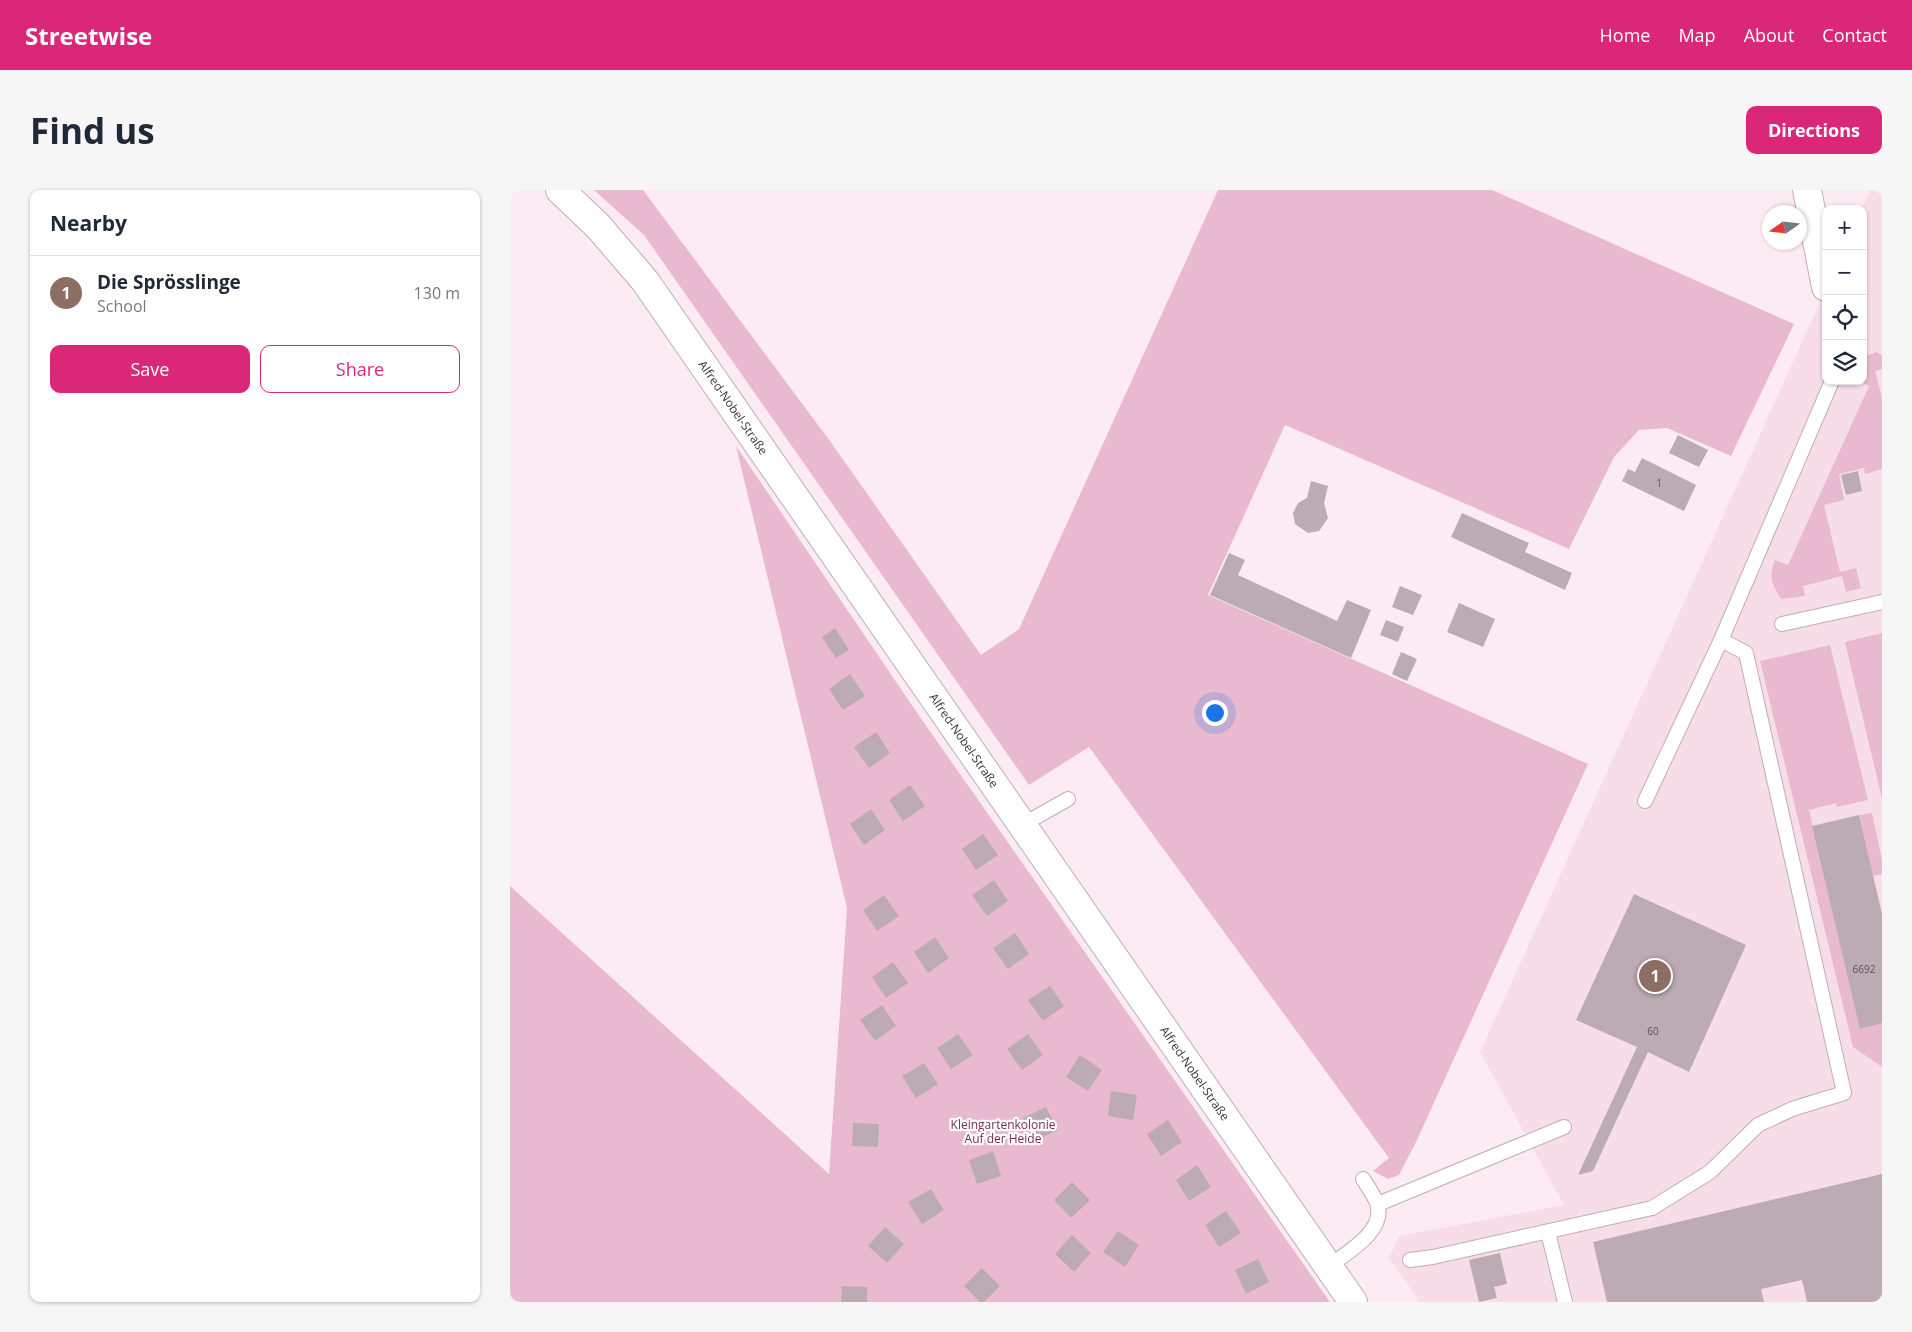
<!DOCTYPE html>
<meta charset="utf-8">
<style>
body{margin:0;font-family:"Open Sans",sans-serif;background:#f6f6f7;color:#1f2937}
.controls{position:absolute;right:15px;top:15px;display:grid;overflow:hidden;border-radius:10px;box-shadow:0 1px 4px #0004}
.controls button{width:45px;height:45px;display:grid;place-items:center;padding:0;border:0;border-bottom:1px solid #e0e1e3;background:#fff;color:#1f2937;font:25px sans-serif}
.compass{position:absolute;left:1252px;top:15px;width:45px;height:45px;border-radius:50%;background:#fff;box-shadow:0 1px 4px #0004;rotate:256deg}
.you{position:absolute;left:704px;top:522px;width:18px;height:18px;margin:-12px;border:4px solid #fff;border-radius:50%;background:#1a73e8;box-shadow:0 0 0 8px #1a73e833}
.badge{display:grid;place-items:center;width:32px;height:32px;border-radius:50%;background:#db2777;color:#fff;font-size:16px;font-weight:700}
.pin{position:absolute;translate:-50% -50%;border:2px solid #fff;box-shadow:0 1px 5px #0006}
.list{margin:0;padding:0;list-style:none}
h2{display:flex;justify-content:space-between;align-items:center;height:65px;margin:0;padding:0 20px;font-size:21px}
h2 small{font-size:16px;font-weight:400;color:#747a83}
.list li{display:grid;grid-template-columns:32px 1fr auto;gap:15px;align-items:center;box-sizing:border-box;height:75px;padding:0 20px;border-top:1px solid #e0e1e3}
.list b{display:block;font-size:19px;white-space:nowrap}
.list p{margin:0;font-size:16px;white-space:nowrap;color:#747a83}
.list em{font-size:16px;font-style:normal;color:#747a83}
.actions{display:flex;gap:10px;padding:15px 20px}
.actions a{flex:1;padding:11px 0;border:1px solid #db2777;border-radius:10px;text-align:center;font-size:18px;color:#db2777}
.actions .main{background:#db2777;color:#fff}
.icon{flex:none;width:28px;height:28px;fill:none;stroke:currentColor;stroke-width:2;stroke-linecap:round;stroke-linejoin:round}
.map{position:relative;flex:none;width:1372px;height:1112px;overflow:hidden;border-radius:10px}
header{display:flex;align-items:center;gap:30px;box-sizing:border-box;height:70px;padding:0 25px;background:#db2777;color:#fff}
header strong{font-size:24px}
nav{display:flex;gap:28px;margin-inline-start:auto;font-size:18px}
.intro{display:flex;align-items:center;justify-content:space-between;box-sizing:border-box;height:120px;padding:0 30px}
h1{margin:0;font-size:35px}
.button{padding:12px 22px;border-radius:10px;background:#db2777;color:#fff;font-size:18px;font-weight:700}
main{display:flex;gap:30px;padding:0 30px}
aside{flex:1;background:#fff;border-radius:10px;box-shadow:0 1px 4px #0004}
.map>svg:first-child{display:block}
.built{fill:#f7dde8}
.green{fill:#e9bacf}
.building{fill:#bcabb2}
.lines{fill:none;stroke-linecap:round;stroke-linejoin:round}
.lane-casing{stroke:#bfaeb5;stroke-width:16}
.street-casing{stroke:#bfaeb5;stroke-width:30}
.secondary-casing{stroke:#bfaeb5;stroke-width:30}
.lane{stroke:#fff;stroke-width:14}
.street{stroke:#fff;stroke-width:28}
.secondary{stroke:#fff;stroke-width:28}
.labels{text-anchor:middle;stroke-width:4.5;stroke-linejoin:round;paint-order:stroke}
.number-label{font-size:10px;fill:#5d5357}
.street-label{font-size:12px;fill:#3d3639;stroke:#fff}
.park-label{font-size:12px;fill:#732f52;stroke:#fff}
</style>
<header>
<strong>Streetwise</strong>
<nav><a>Home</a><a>Map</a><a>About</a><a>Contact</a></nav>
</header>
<div class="intro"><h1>Find us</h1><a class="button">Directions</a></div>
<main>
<aside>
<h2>Nearby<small></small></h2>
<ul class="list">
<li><span class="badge" style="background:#8d6e63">1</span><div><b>Die Sprösslinge</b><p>School</p></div><em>130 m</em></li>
</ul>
<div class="actions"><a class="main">Save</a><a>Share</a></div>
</aside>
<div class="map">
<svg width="1372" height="1112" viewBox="0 0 1372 1112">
<rect width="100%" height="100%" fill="#fdebf3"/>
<polygon class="built" points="1360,0 1372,0 1372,1112 910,1112 879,1068 889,1046 1054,1015 970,862 1316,99 1316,191 1353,191 1352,19"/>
<g class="green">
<polygon points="84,0 133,0 320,251 471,465 509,439 708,0 982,0 1284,134 1221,266 1157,238 1129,240 1104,267 1059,359 775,235 698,405 1078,574 907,950 889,985 878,989 863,981 879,968 579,557 519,595 134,45"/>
<path d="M1366 162 1372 165V179L1365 181 1372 208V279L1355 284 1354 278 1329 284 1334 310 1314 315 1330 382 1346 378 1351 398 1336 402 1332 386 1293 396 1295 406 1271 409C1262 394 1258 386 1265 370L1278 375 1359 196 1350 191H1353V168Z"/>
<polygon points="226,256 410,527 820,1112 0,1112 0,696 319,984 337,718"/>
<polygon points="1372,443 1372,609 1335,452"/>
<polygon points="1320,455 1358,610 1327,617 1326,613 1299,620 1350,838 1372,833 1372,877 1343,857 1250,471"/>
<polygon points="1362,623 1372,670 1372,684 1363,686 1349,625"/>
</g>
<g class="building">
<polygon points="1168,245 1198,260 1189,277 1159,263"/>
<polygon points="1132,268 1186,295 1174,321 1112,291 1118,279 1125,282"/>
<polygon points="1348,281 1352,301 1336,305 1331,285"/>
<polygon points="801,291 818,296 814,313 818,328 809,341 798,343 785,334 783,323 788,313 797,308"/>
<polygon points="952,323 1019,353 1015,362 1062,383 1055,400 941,347"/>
<polygon points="719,363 735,370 728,385 827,431 837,410 861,420 841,468 700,405"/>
<polygon points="890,396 912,405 903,425 882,417"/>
<polygon points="949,413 985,429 973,457 937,442"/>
<polygon points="876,430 894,437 888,452 870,445"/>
<polygon points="325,438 339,460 326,468 312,447"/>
<polygon points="891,462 907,469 897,491 882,484"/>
<polygon points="340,484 355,506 333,520 319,499"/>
<polygon points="366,542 380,563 359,578 344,557"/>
<polygon points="400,595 415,616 393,631 379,610"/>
<polygon points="361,619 375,640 354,655 340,634"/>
<polygon points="1349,625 1372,724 1372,833 1350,839 1302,636"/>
<polygon points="473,644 488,665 466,680 452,659"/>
<polygon points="484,690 498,711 477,726 462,705"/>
<polygon points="1124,704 1236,755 1179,882 1138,862 1083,981 1068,985 1127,857 1066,830"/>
<polygon points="374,705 389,726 367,741 353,720"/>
<polygon points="505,743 519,764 498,779 483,758"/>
<polygon points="425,747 439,768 418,783 404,762"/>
<polygon points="383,772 398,793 376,808 362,787"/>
<polygon points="540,796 554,816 533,831 518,810"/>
<polygon points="372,815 386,836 365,851 350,830"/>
<polygon points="448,844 463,865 441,879 427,858"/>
<polygon points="518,844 533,865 512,880 497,859"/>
<polygon points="570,865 592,880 578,901 556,887"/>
<polygon points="414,873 428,894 406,908 392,886"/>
<polygon points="601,901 627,905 623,930 598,926"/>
<polygon points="536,917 548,940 525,951 513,928"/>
<polygon points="658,930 672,952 651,966 637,944"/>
<polygon points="343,933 369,934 368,957 342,956"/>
<polygon points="483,961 491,986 467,994 459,970"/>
<polygon points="687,975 701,997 679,1011 666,990"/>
<polygon points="1372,984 1372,1112 1297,1112 1292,1090 1251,1099 1254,1112 1097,1112 1083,1052"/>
<polygon points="562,992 580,1010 561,1028 544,1010"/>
<polygon points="421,999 434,1020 412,1034 398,1012"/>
<polygon points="716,1021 731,1043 709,1057 695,1035"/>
<polygon points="375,1037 394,1054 377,1073 358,1056"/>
<polygon points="608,1041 629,1055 615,1077 593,1062"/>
<polygon points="562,1045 581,1063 564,1082 545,1064"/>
<polygon points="990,1063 997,1094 984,1097 987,1108 969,1112 959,1070"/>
<polygon points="748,1069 759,1092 736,1104 725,1080"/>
<polygon points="472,1078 490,1096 474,1112 470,1112 454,1096"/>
<polygon points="332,1096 357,1097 357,1112 331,1112"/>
</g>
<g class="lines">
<defs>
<g id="lane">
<polyline points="1272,434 1372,412"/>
<polyline points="1135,611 1211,450 1322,191"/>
<polyline points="512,635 558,609"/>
<polyline points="868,1014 1054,937"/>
<polyline points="1038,1042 1055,1112"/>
<polyline points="900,1070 923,1067 1142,1018 1200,982 1248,935 1282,919 1334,903 1236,463 1211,450"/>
<path d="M818 1077C836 1063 877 1041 867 1013 864 1005 858 997 853 989"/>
</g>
<polyline id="street" points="1297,0 1316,97"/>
<g id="secondary">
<path id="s1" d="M50 0 88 36 135 91 843 1112"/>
</g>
</defs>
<use href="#lane" class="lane-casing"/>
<use href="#street" class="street-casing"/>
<use href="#secondary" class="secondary-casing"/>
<use href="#lane" class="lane"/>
<use href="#street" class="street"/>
<use href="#secondary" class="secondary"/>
</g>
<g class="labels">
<g class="number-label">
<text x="1149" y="297">1</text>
<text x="1354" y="783">6692</text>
<text x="1143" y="845">60</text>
</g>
<g class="street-label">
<text dy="4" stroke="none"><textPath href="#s1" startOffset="279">Alfred-Nobel-Straße</textPath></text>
<text dy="4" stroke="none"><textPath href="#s1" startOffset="684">Alfred-Nobel-Straße</textPath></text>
<text dy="4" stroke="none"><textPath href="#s1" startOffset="1089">Alfred-Nobel-Straße</textPath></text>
</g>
<g class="park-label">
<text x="493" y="939">Kleingartenkolonie<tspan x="493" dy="14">Auf der Heide</tspan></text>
</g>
</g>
</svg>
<div class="controls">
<button>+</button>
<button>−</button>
<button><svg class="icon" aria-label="locate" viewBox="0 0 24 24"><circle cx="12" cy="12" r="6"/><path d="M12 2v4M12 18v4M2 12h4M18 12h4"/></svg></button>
<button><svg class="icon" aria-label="layers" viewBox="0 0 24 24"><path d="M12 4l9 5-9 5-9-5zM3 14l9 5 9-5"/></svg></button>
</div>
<svg class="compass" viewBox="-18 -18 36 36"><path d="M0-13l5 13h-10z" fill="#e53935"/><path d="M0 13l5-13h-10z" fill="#747a83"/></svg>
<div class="you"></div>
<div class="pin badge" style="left:1145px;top:786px;background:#8d6e63">1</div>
</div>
</main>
